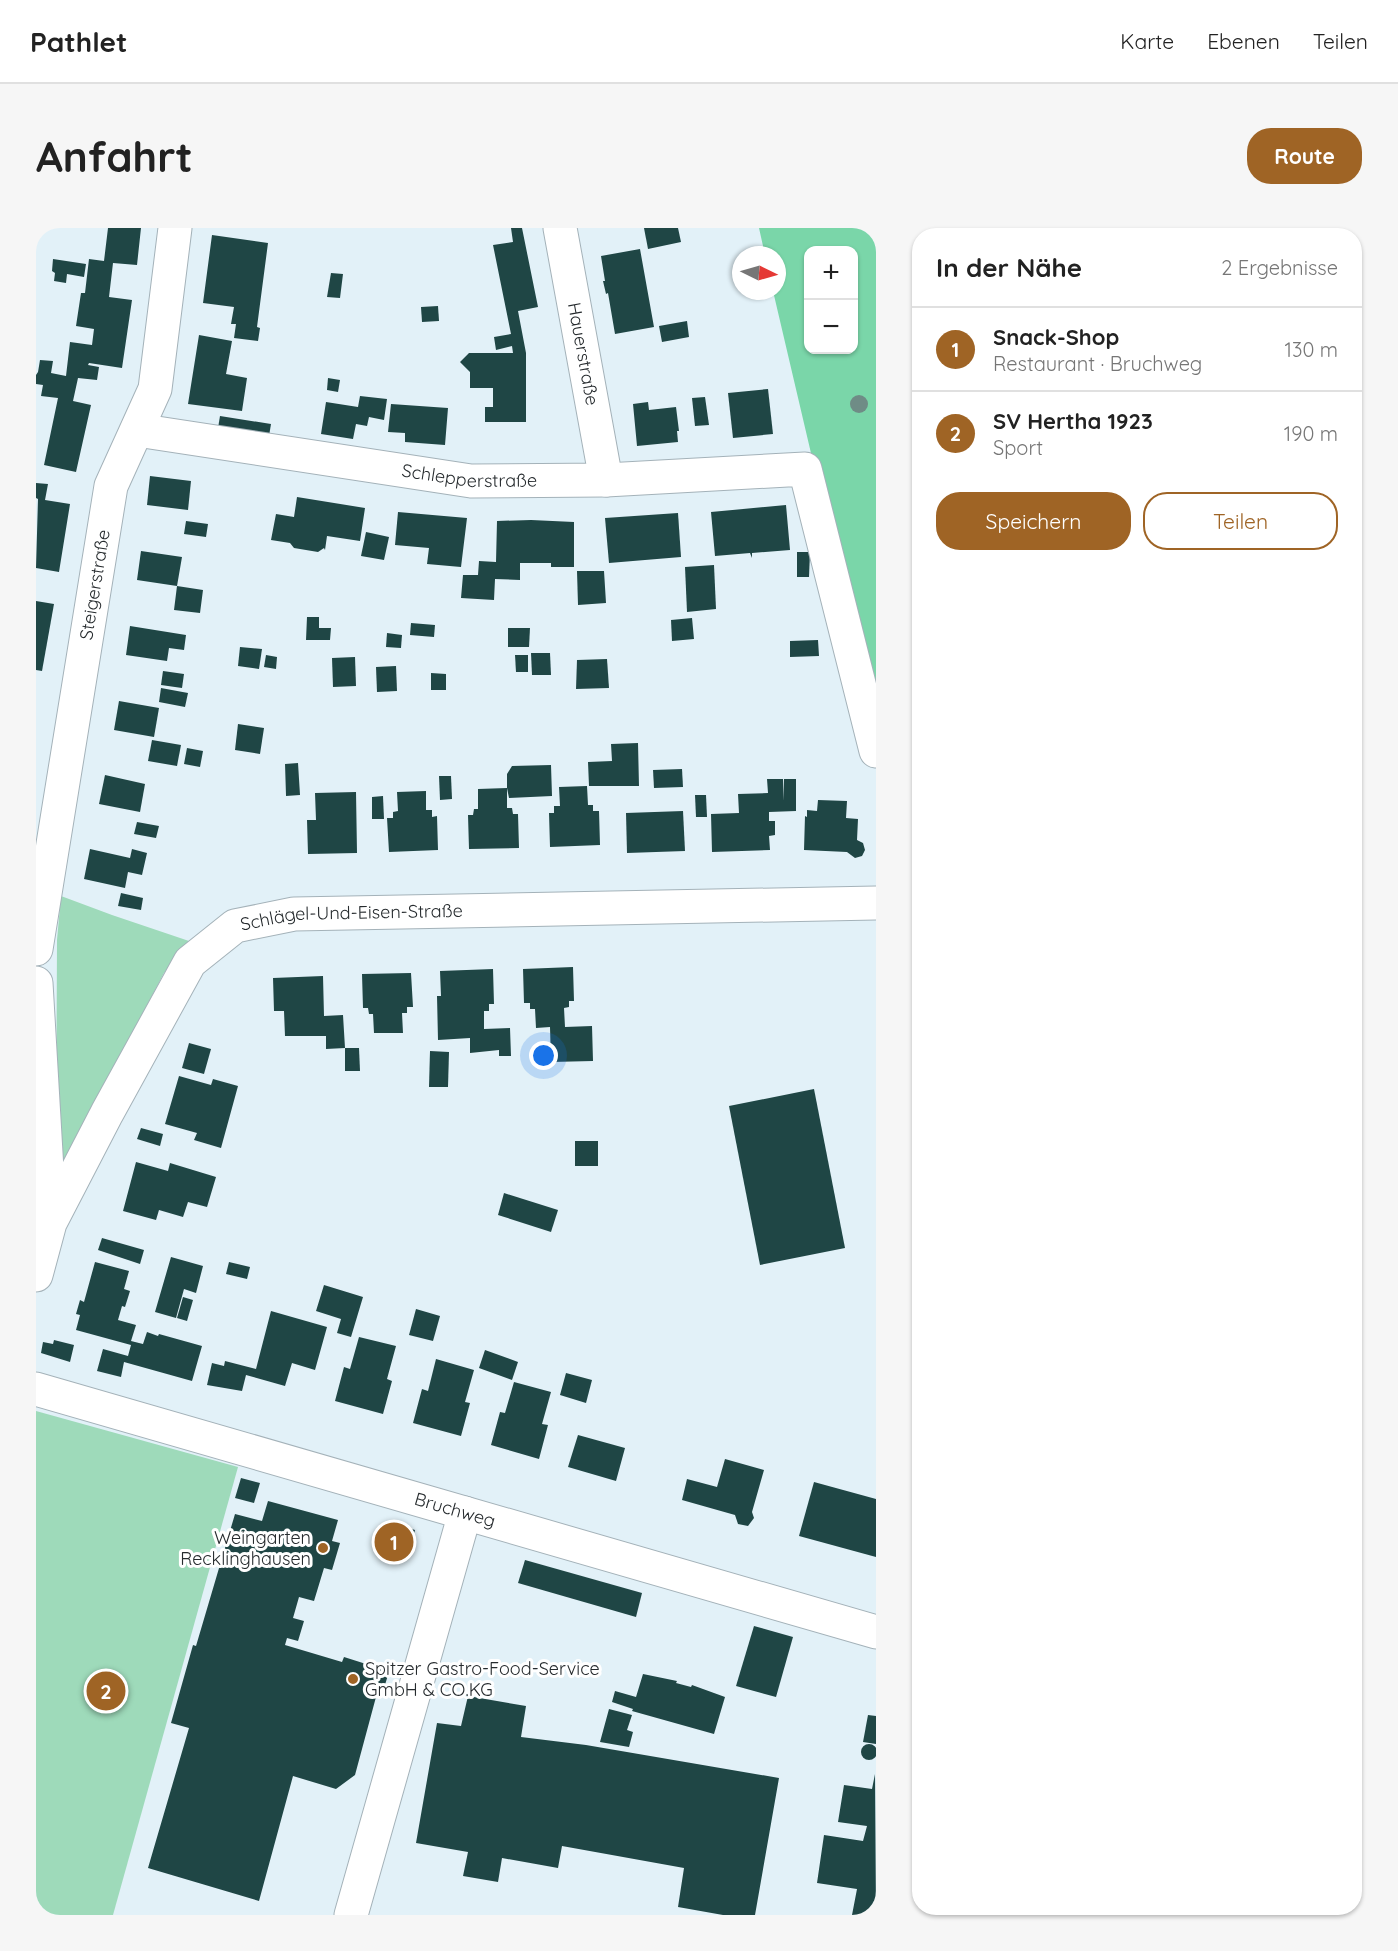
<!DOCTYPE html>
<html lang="de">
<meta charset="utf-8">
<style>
body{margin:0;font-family:Quicksand,sans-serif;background:#f6f6f6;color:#222}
.controls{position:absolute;right:18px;top:18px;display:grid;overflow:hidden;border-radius:12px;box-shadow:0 2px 4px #0004}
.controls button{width:54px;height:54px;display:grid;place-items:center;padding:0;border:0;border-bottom:2px solid #e0e0e0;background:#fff;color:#222;font:30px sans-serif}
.compass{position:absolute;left:696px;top:18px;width:54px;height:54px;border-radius:50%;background:#fff;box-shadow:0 2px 4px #0004;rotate:95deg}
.you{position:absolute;left:508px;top:828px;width:21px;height:21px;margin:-15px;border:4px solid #fff;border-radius:50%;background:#1a73e8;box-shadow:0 0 0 9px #1a73e833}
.badge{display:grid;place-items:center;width:39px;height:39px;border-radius:50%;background:#9f6425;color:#fff;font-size:20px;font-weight:700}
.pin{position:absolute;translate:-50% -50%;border:3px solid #fff;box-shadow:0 2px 6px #0006}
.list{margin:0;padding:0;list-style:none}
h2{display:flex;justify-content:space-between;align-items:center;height:78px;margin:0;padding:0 24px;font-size:26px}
h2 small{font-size:20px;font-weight:400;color:#767676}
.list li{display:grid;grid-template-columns:39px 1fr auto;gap:18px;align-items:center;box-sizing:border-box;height:84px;padding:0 24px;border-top:2px solid #e0e0e0}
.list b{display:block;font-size:22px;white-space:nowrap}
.list p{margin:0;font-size:20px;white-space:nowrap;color:#767676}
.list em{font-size:20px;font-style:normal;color:#767676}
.actions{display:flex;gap:12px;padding:18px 24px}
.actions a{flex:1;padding:14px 0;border:2px solid #9f6425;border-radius:24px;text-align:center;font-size:21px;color:#9f6425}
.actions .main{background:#9f6425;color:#fff}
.map{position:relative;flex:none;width:840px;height:1687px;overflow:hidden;border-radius:24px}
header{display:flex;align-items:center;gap:36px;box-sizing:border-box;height:84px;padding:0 30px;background:#fff;border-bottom:2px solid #e0e0e0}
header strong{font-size:28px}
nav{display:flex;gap:33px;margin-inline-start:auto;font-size:21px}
.intro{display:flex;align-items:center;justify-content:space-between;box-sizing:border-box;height:144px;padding:0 36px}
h1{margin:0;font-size:42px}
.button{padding:15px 27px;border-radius:24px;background:#9f6425;color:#fff;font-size:21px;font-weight:700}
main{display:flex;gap:36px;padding:0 36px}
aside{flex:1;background:#fff;border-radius:24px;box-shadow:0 2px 4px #0004}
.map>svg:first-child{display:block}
.green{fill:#9edaba}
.forest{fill:#7ad6a9;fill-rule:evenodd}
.building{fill:#1f4645}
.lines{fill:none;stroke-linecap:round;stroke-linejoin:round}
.minor-casing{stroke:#a4b2b9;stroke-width:35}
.minor{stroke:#fff;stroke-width:33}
.tree{fill:#6f8c86}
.poi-dot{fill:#9f6425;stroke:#fff;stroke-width:2}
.labels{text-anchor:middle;stroke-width:6;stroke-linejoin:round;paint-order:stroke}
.street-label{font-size:18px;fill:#262b2e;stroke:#fff}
.poi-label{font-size:18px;fill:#262b2e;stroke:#fff;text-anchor:end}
</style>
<header>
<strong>Pathlet</strong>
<nav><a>Karte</a><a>Ebenen</a><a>Teilen</a></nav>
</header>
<div class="intro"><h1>Anfahrt</h1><a class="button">Route</a></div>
<main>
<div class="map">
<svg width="840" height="1687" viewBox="0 0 840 1687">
<rect width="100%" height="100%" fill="#e2f1f8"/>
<g class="green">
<polygon points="25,668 76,687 153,713 128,745 27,937 20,938 21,712"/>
<polygon points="0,1183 202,1239 77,1687 0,1687"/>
</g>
<path class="forest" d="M723 0H840V478L778 238 737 63H741V27H729ZM772 22H818V122H772Z"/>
<g class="building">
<polygon points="72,0 105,0 101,37 77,35 73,69 96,72 86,140 53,135 52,137 63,139 61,152 42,150 37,173 55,177 40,244 8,237 22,170 5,168 7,157 0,156 0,147 2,144 4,132 17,133 15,145 30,148 34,114 56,117 58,101 40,98 45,65 49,65 53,31 68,33"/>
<polygon points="475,0 486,0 502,79 482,83 490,125 490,194 449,194 449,179 457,179 457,160 434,160 434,144 424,134 433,125 477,125 476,118 460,122 458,109 475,106 457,17 477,14"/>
<polygon points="608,0 642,0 645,14 612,21"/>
<polygon points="176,7 232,15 221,99 224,100 222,113 198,110 200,96 195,96 198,79 167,75"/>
<polygon points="604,21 618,99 579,106 572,65 570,66 567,53 569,53 565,28"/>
<polygon points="17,31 50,36 48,49 31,46 30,55 18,53 19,45 16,43"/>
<polygon points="295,45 307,46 304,70 291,69"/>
<polygon points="402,78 403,93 386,94 385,79"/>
<polygon points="651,93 653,109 626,114 623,98"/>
<polygon points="163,107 196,113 190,146 211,150 206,183 152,176"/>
<polygon points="292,150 304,152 302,164 291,162"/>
<polygon points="732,161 737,206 697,210 692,165"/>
<polygon points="324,168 351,171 348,192 333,189 331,198 320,196 317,211 285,206 290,174 322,179"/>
<polygon points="669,169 673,197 659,198 656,170"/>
<polygon points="612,174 613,182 640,179 643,203 641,203 642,214 601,218 597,176"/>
<polygon points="355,176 412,180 409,217 369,214 369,205 352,204"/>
<polygon points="184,188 235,196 233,208 182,200"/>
<polygon points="114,248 155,253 152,282 111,277"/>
<polygon points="0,255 12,256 9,272 34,276 23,344 0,340 2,271 0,270"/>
<polygon points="261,269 329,280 324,313 291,308 289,322 288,320 282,324 258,320 254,315 235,312 240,286 258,289"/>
<polygon points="750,277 754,322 716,325 716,330 714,325 679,328 675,284"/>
<polygon points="362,284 431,290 425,339 391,336 393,320 359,317"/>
<polygon points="642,285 645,329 573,335 569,290"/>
<polygon points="495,292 538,294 538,339 515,339 515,335 484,335 484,352 459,351 458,372 425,370 427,347 442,347 443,333 460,334 461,293"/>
<polygon points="150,293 172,296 170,309 148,306"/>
<polygon points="330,304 353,309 348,332 325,328"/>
<polygon points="105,323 146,329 141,358 167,362 164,385 138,382 141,358 101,352"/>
<polygon points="761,324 774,324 773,349 761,349"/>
<polygon points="678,337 680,381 651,384 649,339"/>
<polygon points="541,343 568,343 570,375 542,377"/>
<polygon points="0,373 18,376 6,443 0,442"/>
<polygon points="271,389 283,389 283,400 295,400 294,412 270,412"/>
<polygon points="656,390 658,411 636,413 635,392"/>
<polygon points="375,395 399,397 398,409 374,407"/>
<polygon points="94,398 150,407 148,422 133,420 131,433 90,427"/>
<polygon points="472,400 494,400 493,419 472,419"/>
<polygon points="351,405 366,407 365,420 350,419"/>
<polygon points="782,412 783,428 754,429 754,413"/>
<polygon points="204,419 226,421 223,441 202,438"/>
<polygon points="495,425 514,425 515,447 496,447"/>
<polygon points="230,427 241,429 240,441 228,439"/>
<polygon points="479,427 492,427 492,444 480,444"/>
<polygon points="319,429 320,458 297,459 296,430"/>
<polygon points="571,431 573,460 540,461 541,432"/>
<polygon points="360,438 361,463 341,464 340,439"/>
<polygon points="127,443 148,446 146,460 125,457"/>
<polygon points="395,445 410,446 410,462 395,462"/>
<polygon points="125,460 152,465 149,479 123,474"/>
<polygon points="83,473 123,480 118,509 78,502"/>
<polygon points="202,496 228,500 224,526 199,522"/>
<polygon points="116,512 145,517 141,538 112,533"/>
<polygon points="602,515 603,558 553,558 552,534 576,533 575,516"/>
<polygon points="151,520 167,523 164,539 148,536"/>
<polygon points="262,535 264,567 250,568 249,536"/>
<polygon points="515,537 516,568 473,570 471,560 471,580 476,580 477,586 482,586 483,620 433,621 432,587 437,587 438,581 442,581 442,561 471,560 471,546 476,538"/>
<polygon points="646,541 647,559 618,560 617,542"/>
<polygon points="69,547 109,556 104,584 63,576"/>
<polygon points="403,548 415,548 416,571 404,572"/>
<polygon points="731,551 747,551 748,573 748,551 760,551 760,583 733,584 733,593 739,593 739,607 733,608 734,622 676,624 675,586 703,585 702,566 732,565"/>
<polygon points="551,558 552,577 557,577 557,583 563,583 564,617 514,619 513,585 518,585 518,578 524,578 523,559"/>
<polygon points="390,563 390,582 396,582 396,589 401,588 402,622 353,624 351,590 357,590 357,584 362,583 361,564"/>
<polygon points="320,564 321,625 272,626 271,592 280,592 279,565"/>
<polygon points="659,567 670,567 671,589 660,589"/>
<polygon points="347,568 348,591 336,591 336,569"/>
<polygon points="782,572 811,573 810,590 822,591 821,612 827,615 829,622 826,628 819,630 811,624 768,622 769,588 771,589 771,582 781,583"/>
<polygon points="647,583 649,623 591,625 590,585"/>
<polygon points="101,594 123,598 120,610 98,606"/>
<polygon points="54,621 94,630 96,621 111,625 106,647 92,644 89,660 48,651"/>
<polygon points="85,665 107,670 105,682 82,678"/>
<polygon points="537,739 538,773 533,773 533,779 528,780 529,799 556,798 557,833 515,834 514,799 500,800 499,781 494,781 494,775 488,775 487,741"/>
<polygon points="457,741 458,776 453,776 453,783 448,783 448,801 474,800 475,828 463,828 463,822 434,825 434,810 402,812 401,768 405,768 404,743"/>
<polygon points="375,745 377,779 371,779 371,785 366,785 367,805 338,805 337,786 333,786 332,780 327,780 326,746"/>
<polygon points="287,748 288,788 307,787 309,820 290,821 290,808 249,808 248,783 238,783 237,750"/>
<polygon points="153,815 175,821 168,846 146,840"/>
<polygon points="309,820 323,820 324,843 309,843"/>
<polygon points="394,823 413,824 412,859 393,859"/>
<polygon points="143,848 175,857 177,851 202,858 185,920 158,912 161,905 129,896"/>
<polygon points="778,861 809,1020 724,1037 693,878"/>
<polygon points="105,900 127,906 124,918 101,911"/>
<rect x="539" y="913" width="23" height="25"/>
<polygon points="100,934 132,943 134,935 180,949 171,979 152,974 147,989 123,982 120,992 87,983"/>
<polygon points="468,965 522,982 515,1004 462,987"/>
<polygon points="66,1010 108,1022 104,1036 62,1022"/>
<polygon points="135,1029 167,1038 160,1065 148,1061 140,1090 119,1084"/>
<polygon points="59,1034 93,1043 88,1061 94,1063 89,1079 86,1078 82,1092 100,1097 95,1113 107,1116 111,1104 122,1108 123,1106 166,1118 156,1153 88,1134 85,1149 61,1143 67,1121 92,1128 95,1117 40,1102 44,1087 40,1086 44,1072 48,1074"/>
<polygon points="193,1034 214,1039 211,1051 190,1046"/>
<polygon points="288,1057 327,1069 315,1109 301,1105 305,1091 280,1083"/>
<polygon points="147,1069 157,1072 151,1093 141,1090"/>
<polygon points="380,1081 404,1088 397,1113 373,1107"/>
<polygon points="235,1083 291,1099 279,1142 256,1135 249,1158 210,1147 206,1163 171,1157 176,1135 188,1138 189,1133 220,1141"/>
<polygon points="323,1109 360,1118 351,1151 356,1153 347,1186 299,1173 308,1139 314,1141"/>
<polygon points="18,1112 38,1117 34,1134 5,1125 7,1114 17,1116"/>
<polygon points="449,1122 482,1134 476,1152 443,1140"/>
<polygon points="400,1131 438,1142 429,1174 434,1175 425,1208 377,1195 386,1161 392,1163"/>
<polygon points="530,1145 556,1152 550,1175 524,1167"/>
<polygon points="478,1154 515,1164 506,1196 512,1197 503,1231 455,1217 464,1184 469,1185"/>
<polygon points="542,1207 589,1220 580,1253 532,1239"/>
<polygon points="689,1231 728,1242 716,1284 718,1290 712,1298 702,1296 699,1287 646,1272 651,1251 681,1259"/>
<polygon points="205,1250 224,1255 218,1275 199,1270"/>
<polygon points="778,1254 840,1271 840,1329 763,1308"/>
<polygon points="232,1273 302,1292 296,1313 304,1315 296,1342 288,1340 278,1373 263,1369 257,1390 268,1393 262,1413 251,1410 249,1417 306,1434 308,1429 349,1442 352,1447 345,1470 340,1469 319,1547 300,1561 257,1548 223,1673 112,1640 153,1500 135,1495 157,1417 160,1418 199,1286 226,1293"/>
<polygon points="353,1294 379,1302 372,1326 339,1316 343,1303 350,1305"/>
<polygon points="489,1332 606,1365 600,1389 482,1355"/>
<polygon points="718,1398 757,1409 740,1469 700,1458"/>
<polygon points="607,1446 641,1453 640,1455 655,1459 656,1457 689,1469 678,1506 596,1483 597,1481 576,1474 579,1463 600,1469"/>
<polygon points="432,1468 490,1478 485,1509 550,1517 743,1550 719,1687 687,1687 642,1679 648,1640 526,1618 522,1640 466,1630 462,1654 427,1648 432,1624 380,1615 401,1495 425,1498"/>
<polygon points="573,1481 596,1487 591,1502 597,1504 593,1519 564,1514"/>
<polygon points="832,1487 840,1488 840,1516 827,1514"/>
<circle cx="833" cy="1524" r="8"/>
<polygon points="839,1546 840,1687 816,1687 821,1661 781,1655 788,1607 827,1613 831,1598 802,1594 808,1557 836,1561"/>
</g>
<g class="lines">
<defs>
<g id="minor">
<path id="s1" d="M524 0 570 252"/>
<path id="s2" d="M101 202 435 253 570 252 769 241 840 523"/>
<path id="s3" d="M0 721 75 258 119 161 139 0"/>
<polyline points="0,755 14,993"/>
<path id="s4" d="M0 1047 14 995 71 885 154 734 199 698 258 686 840 675"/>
<path id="s5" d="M0 1161 840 1404"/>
<polyline points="315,1687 429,1285"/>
</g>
</defs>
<use href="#minor" class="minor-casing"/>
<use href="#minor" class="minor"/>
</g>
<circle class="tree" cx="823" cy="176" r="9"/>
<g class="poi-dot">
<circle cx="287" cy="1320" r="6"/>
<circle cx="317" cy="1451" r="6"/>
</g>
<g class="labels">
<g class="street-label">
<text dy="6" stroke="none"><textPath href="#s1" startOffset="128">Hauerstraße</textPath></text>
<text dy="6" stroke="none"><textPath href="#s2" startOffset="336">Schlepperstraße</textPath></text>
<text dy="6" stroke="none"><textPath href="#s3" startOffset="369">Steigerstraße</textPath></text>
<text dy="6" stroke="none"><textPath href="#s4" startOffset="525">Schlägel-Und-Eisen-Straße</textPath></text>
<text dy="6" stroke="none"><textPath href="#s5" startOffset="436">Bruchweg</textPath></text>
</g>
<g class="poi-label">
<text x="275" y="1316">Weingarten<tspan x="275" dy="21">Recklinghausen</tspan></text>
<text x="329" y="1447" text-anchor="start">Spitzer Gastro-Food-Service<tspan x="329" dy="21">GmbH &amp; CO.KG</tspan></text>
</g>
</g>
</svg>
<div class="controls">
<button>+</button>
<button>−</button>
</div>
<svg class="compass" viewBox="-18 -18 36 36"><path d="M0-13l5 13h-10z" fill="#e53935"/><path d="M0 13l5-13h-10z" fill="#767676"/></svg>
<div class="you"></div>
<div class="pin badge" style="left:358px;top:1314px">1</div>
<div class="pin badge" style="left:70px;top:1463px">2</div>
</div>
<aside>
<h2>In der Nähe<small>2 Ergebnisse</small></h2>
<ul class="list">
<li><span class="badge">1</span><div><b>Snack-Shop</b><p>Restaurant · Bruchweg</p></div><em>130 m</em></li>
<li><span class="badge">2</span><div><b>SV Hertha 1923</b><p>Sport</p></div><em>190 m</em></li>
</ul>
<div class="actions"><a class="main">Speichern</a><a>Teilen</a></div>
</aside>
</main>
